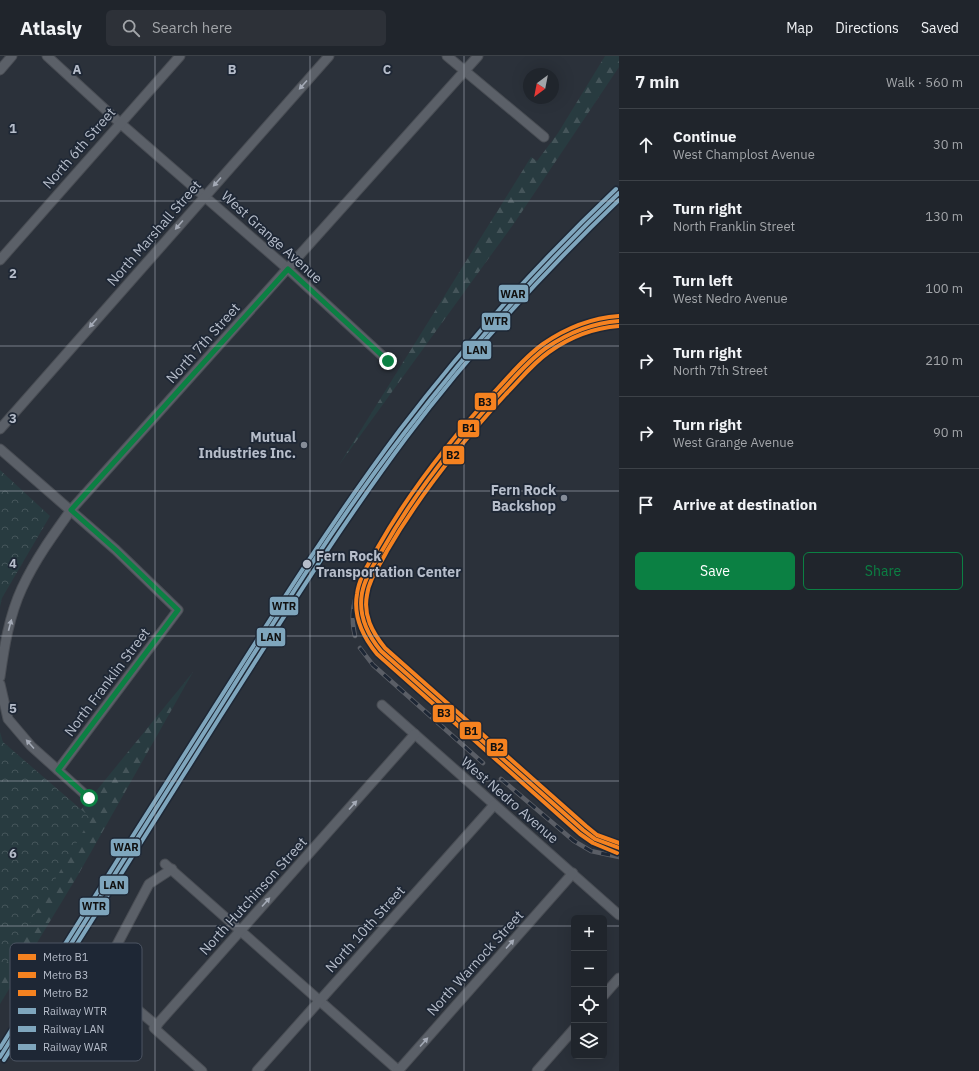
<!DOCTYPE html>
<meta charset="utf-8">
<style>
body{margin:0;font-family:"IBM Plex Sans",sans-serif;background:#2d3138;color:#f1f3f6}
.controls{position:absolute;right:12px;bottom:12px;display:grid;overflow:hidden;border-radius:6px;box-shadow:0 4px 16px #0002}
.controls button{width:36px;height:36px;display:grid;place-items:center;padding:0;border:0;border-bottom:1px solid #3d4248;background:#20252c;color:#f1f3f6;font:20px sans-serif}
.compass{position:absolute;left:523px;top:12px;width:36px;height:36px;border-radius:50%;background:#20252c;box-shadow:0 4px 16px #0002;rotate:212deg}
.stop{position:absolute;width:12px;height:12px;margin:-9px;border:3px solid #0b8043;border-radius:50%;background:#fff}
.stop.end{background:#0b8043;border-color:#fff;box-shadow:0 1px 4px #0008}
.list{margin:0;padding:0;list-style:none}
h2{display:flex;justify-content:space-between;align-items:center;height:52px;margin:0;padding:0 16px;font-size:17px}
h2 small{font-size:13px;font-weight:400;color:#a2a5a9}
.list li{display:grid;grid-template-columns:26px 1fr auto;gap:12px;align-items:center;box-sizing:border-box;height:72px;padding:0 16px;border-top:1px solid #3d4248}
.list b{display:block;font-size:15px;white-space:nowrap}
.list p{margin:0;font-size:13px;white-space:nowrap;color:#a2a5a9}
.list em{font-size:13px;font-style:normal;color:#a2a5a9}
.actions{display:flex;gap:8px;padding:12px 16px}
.actions a{flex:1;padding:9px 0;border:1px solid #0b8043;border-radius:6px;text-align:center;font-size:14px;color:#0b8043}
.actions .main{background:#0b8043;color:#fff}
.icon{flex:none;width:22px;height:22px;fill:none;stroke:currentColor;stroke-width:2;stroke-linecap:round;stroke-linejoin:round}
.map{position:relative;flex:none;width:619px;height:1015px;overflow:hidden}
header{display:flex;align-items:center;gap:24px;box-sizing:border-box;height:56px;padding:0 20px;background:#20252c;border-bottom:1px solid #3d4248}
header strong{font-size:19px}
nav{display:flex;gap:22px;margin-inline-start:auto;font-size:14px}
.search{width:280px;height:36px;background:#2d3138;display:flex;align-items:center;gap:10px;box-sizing:border-box;padding:0 14px;border-radius:6px;color:#a2a5a9;font-size:15px}
main{display:flex}
aside{flex:1;background:#20252c}
.map>svg:first-child{display:block}
.forest{fill:url(#forest-firs)}
.park{fill:url(#park-crowns)}
.lines{fill:none;stroke-linecap:round;stroke-linejoin:round}
.minor-casing{stroke:#494d54;stroke-width:11}
.minor{stroke:#5b6068;stroke-width:9}
.rail-casing{stroke:#5a5e66;stroke-width:4.5}
.rail{stroke:#1e2735;stroke-width:3;stroke-dasharray:9;stroke-linecap:butt}
.rail-1-casing{stroke:#1e2735;stroke-width:7}
.rail-2-casing{stroke:#1e2735;stroke-width:7}
.rail-3-casing{stroke:#1e2735;stroke-width:7}
.rail-1{stroke:#7fa6bd;stroke-width:4}
.rail-2{stroke:#7fa6bd;stroke-width:4}
.rail-3{stroke:#7fa6bd;stroke-width:4}
.metro-1-casing{stroke:#1e2735;stroke-width:7}
.metro-2-casing{stroke:#1e2735;stroke-width:7}
.metro-3-casing{stroke:#1e2735;stroke-width:7}
.metro-1{stroke:#f58220;stroke-width:4}
.metro-2{stroke:#f58220;stroke-width:4}
.metro-3{stroke:#f58220;stroke-width:4}
.oneway{fill:#a4aab6}
.route{stroke:#0b8043;stroke-width:5}
.grid{fill:none;stroke:#b6bdca;stroke-width:1;stroke-opacity:0.55}
.poi-dot{fill:#858c98;stroke:#1e2735;stroke-width:1.5}
.stop-dot{fill:#b6bdca;stroke:#1e2735;stroke-width:1.5}
.labels{text-anchor:middle;stroke-width:3.5;stroke-linejoin:round;paint-order:stroke}
.street-label{font-size:14px;fill:#b6bdca;stroke:#1e2735}
.poi-label{font-size:14px;font-weight:bold;fill:#b6bdca;stroke:#1e2735;text-anchor:end}
.stop-label{font-size:14px;font-weight:bold;fill:#b6bdca;stroke:#1e2735;text-anchor:start}
.key{fill:#1e2735;stroke:#4c5462;stroke-width:1}
.key-label{font-size:11px;fill:#b6bdca}
.grid-label{font-size:13px;text-anchor:middle;font-weight:bold;fill:#b6bdca;stroke:#1e2735;stroke-width:3.5;stroke-linejoin:round;paint-order:stroke}
.line-badge{stroke:#1e2735;stroke-width:1.5}
.pale-badge-label{font-size:11px;text-anchor:middle;font-weight:bold;fill:#111}
</style>
<header>
<strong>Atlasly</strong>
<div class="search"><svg class="icon" aria-label="search" viewBox="0 0 24 24"><circle cx="10" cy="10" r="6"/><path d="M15 15l6 6"/></svg>Search here</div>
<nav><a>Map</a><a>Directions</a><a>Saved</a></nav>
</header>
<main>
<div class="map">
<svg width="619" height="1015" viewBox="0 0 619 1015">
<defs>
<pattern id="forest-firs" width="22" height="20" patternUnits="userSpaceOnUse"><rect width="22" height="20" fill="#283b40"/><path d="M5 1l3.5 6h-7zM16 11l3.5 6h-7z" fill="#45555a"/></pattern>
<pattern id="park-crowns" width="20" height="18" patternUnits="userSpaceOnUse"><rect width="20" height="18" fill="#283b40"/><path d="M2 6a3 3 0 1 1 6 0M12 15a3 3 0 1 1 6 0" fill="none" stroke="#45555a"/></pattern>
</defs>
<rect width="100%" height="100%" fill="#2b313a"/>
<g class="forest">
<polygon points="605,0 619,0 619,11 515,166 339,409 531,101 537,105 558,77"/>
<polygon points="193,616 78,819 0,948 0,699 75,761"/>
</g>
<g class="park">
<polygon points="0,414 50,460 2,542 0,551"/>
<polygon points="0,676 3,686 91,762 0,918"/>
</g>
<g class="lines">
<defs>
<g id="minor">
<polyline points="47,0 120,67 288,213 388,305"/>
<polyline points="447,0 544,81"/>
<polyline points="0,14 12,0"/>
<polyline points="0,204 180,0"/>
<polyline points="0,373 329,0"/>
<polyline points="0,393 116,494 178,554 58,714"/>
<path d="M0 621C4 592 9 560 22 532 35 504 53 479 71 454L478 0"/>
<polyline points="0,628 8,663 31,690 89,742"/>
<polyline points="382,649 619,859"/>
<polyline points="165,808 399,1015"/>
<polyline points="604,939 619,922"/>
<polyline points="157,970 108,929 102,917 149,828 172,813"/>
<polyline points="202,1015 154,972 415,678"/>
<polyline points="257,1015 494,749"/>
<polyline points="398,1015 573,817"/>
<polyline points="537,1015 574,973"/>
</g>
</defs>
<use href="#minor" class="minor-casing"/>
<use href="#minor" class="minor"/>
<defs>
<g id="rail">
<path d="M355 580C345 540 370 510 390 479"/>
<polyline points="360,592 373,609 483,707"/>
<polyline points="501,723 574,785 591,795 619,801"/>
</g>
</defs>
<use href="#rail" class="rail-casing"/>
<use href="#rail" class="rail"/>
<defs>
<path id="rail-1" d="M0 1001C71 888 142 774 214 661 275 564 335 467 405 376 470 291 541 211 619 137"/>
<path id="rail-2" d="M4 1004C76 889 148 775 220 661 280 567 339 472 406 382 470 297 542 218 619 144"/>
<path id="rail-3" d="M0 992C70 880 139 769 210 658 271 562 331 466 399 375 465 288 537 208 616 133"/>
</defs>
<use href="#rail-1" class="rail-1-casing"/>
<use href="#rail-2" class="rail-2-casing"/>
<use href="#rail-3" class="rail-3-casing"/>
<use href="#rail-1" class="rail-1"/>
<use href="#rail-2" class="rail-2"/>
<use href="#rail-3" class="rail-3"/>
<defs>
<path id="metro-1" d="M619 265C592 267 568 277 546 292 529 304 515 321 501 336 456 385 415 436 383 493 375 507 365 521 362 537 358 559 367 578 381 595L583 774 595 783 619 792"/>
<path id="metro-2" d="M617 797 593 787 580 778 377 598C363 581 353 561 357 538 359 521 370 506 378 491 411 433 452 381 498 332 512 317 526 300 543 288 566 272 591 262 619 260"/>
<path id="metro-3" d="M619 270C593 272 570 281 549 296 532 308 520 324 506 338 461 387 420 438 387 495 380 509 369 523 367 539 363 559 372 576 385 592L586 770 597 779 619 787"/>
</defs>
<use href="#metro-1" class="metro-1-casing"/>
<use href="#metro-2" class="metro-2-casing"/>
<use href="#metro-3" class="metro-3-casing"/>
<use href="#metro-1" class="metro-1"/>
<use href="#metro-2" class="metro-2"/>
<use href="#metro-3" class="metro-3"/>
</g>
<defs><path id="oneway-solid" d="M-6-.8H1V-3.2L6.5 0L1 3.2V.8H-6Z"/></defs>
<g class="oneway">
<use href="#oneway-solid" transform="translate(303 29) rotate(132)"/>
<use href="#oneway-solid" transform="translate(217 126) rotate(132)"/>
<use href="#oneway-solid" transform="translate(179 169) rotate(131)"/>
<use href="#oneway-solid" transform="translate(93 267) rotate(131)"/>
<use href="#oneway-solid" transform="translate(10 569) rotate(-75)"/>
<use href="#oneway-solid" transform="translate(30 688) rotate(-132)"/>
<use href="#oneway-solid" transform="translate(353 749) rotate(-48)"/>
<use href="#oneway-solid" transform="translate(266 846) rotate(-48)"/>
<use href="#oneway-solid" transform="translate(510 888) rotate(-48)"/>
<use href="#oneway-solid" transform="translate(424 986) rotate(-48)"/>
</g>
<g class="lines">
<polyline class="route" points="89,742 58,714 178,554 116,494 71,454 288,213 388,305"/>
</g>
<path class="grid" d="M155 0V1015M310 0V1015M464 0V1015M0 145H619M0 290H619M0 435H619M0 580H619M0 725H619M0 870H574M604 870H619"/>
<g class="poi-dot">
<circle cx="304" cy="389" r="4"/>
<circle cx="564" cy="442" r="4"/>
</g>
<circle class="stop-dot" cx="307" cy="508" r="5"/>
<g class="labels">
<g class="street-label">
<text transform="translate(79 92) rotate(-49)" y="5">North 6th Street</text>
<text transform="translate(154 177) rotate(-49)" y="5">North Marshall Street</text>
<text transform="translate(272 181) rotate(42)" y="5">West Grange Avenue</text>
<text transform="translate(203 287) rotate(-48)" y="5">North 7th Street</text>
<text transform="translate(107 626) rotate(-53)" y="5">North Franklin Street</text>
<text transform="translate(510 744) rotate(41)" y="5">West Nedro Avenue</text>
<text transform="translate(253 840) rotate(-48)" y="5">North Hutchinson Street</text>
<text transform="translate(365 873) rotate(-48)" y="5">North 10th Street</text>
<text transform="translate(475 907) rotate(-48)" y="5">North Warnock Street</text>
</g>
<g class="poi-label">
<text x="296" y="386">Mutual<tspan x="296" dy="16">Industries Inc.</tspan></text>
<text x="556" y="439">Fern Rock<tspan x="556" dy="16">Backshop</tspan></text>
</g>
<g class="stop-label">
<text x="316" y="505">Fern Rock<tspan x="316" dy="16">Transportation Center</tspan></text>
</g>
</g>
<rect x="10" y="887" width="132" height="118" rx="6" class="key"/>
<rect x="18" y="898" width="18" height="6" fill="#f58220"/>
<rect x="18" y="916" width="18" height="6" fill="#f58220"/>
<rect x="18" y="934" width="18" height="6" fill="#f58220"/>
<rect x="18" y="952" width="18" height="6" fill="#7fa6bd"/>
<rect x="18" y="970" width="18" height="6" fill="#7fa6bd"/>
<rect x="18" y="988" width="18" height="6" fill="#7fa6bd"/>
<g class="key-label">
<text x="43" y="905">Metro B1</text>
<text x="43" y="923">Metro B3</text>
<text x="43" y="941">Metro B2</text>
<text x="43" y="959">Railway WTR</text>
<text x="43" y="977">Railway LAN</text>
<text x="43" y="995">Railway WAR</text>
</g>
<g class="grid-label">
<text x="77" y="18">A</text>
<text x="232" y="18">B</text>
<text x="387" y="18">C</text>
<text x="13" y="77">1</text>
<text x="13" y="222">2</text>
<text x="13" y="367">3</text>
<text x="13" y="512">4</text>
<text x="13" y="657">5</text>
<text x="13" y="802">6</text>
</g>
<g class="line-badge">
<rect x="498" y="228" width="31" height="19" rx="4" fill="#7fa6bd"/>
<rect x="481" y="256" width="30" height="19" rx="4" fill="#7fa6bd"/>
<rect x="462" y="284" width="30" height="20" rx="4" fill="#7fa6bd"/>
<rect x="474" y="336" width="23" height="19" rx="4" fill="#f58220"/>
<rect x="457" y="363" width="23" height="19" rx="4" fill="#f58220"/>
<rect x="442" y="389" width="23" height="20" rx="4" fill="#f58220"/>
<rect x="269" y="540" width="30" height="20" rx="4" fill="#7fa6bd"/>
<rect x="256" y="571" width="30" height="20" rx="4" fill="#7fa6bd"/>
<rect x="432" y="648" width="23" height="19" rx="4" fill="#f58220"/>
<rect x="459" y="665" width="23" height="19" rx="4" fill="#f58220"/>
<rect x="486" y="682" width="22" height="19" rx="4" fill="#f58220"/>
<rect x="110" y="782" width="31" height="19" rx="4" fill="#7fa6bd"/>
<rect x="99" y="819" width="30" height="20" rx="4" fill="#7fa6bd"/>
<rect x="79" y="841" width="31" height="19" rx="4" fill="#7fa6bd"/>
</g>
<g class="pale-badge-label">
<text x="513" y="242">WAR</text>
<text x="496" y="269">WTR</text>
<text x="477" y="298">LAN</text>
<text x="485" y="350">B3</text>
<text x="469" y="376">B1</text>
<text x="453" y="403">B2</text>
<text x="284" y="554">WTR</text>
<text x="271" y="585">LAN</text>
<text x="444" y="661">B3</text>
<text x="471" y="679">B1</text>
<text x="497" y="695">B2</text>
<text x="126" y="795">WAR</text>
<text x="114" y="833">LAN</text>
<text x="94" y="854">WTR</text>
</g>
</svg>
<div class="controls">
<button>+</button>
<button>−</button>
<button><svg class="icon" aria-label="locate" viewBox="0 0 24 24"><circle cx="12" cy="12" r="6"/><path d="M12 2v4M12 18v4M2 12h4M18 12h4"/></svg></button>
<button><svg class="icon" aria-label="layers" viewBox="0 0 24 24"><path d="M12 4l9 5-9 5-9-5zM3 14l9 5 9-5"/></svg></button>
</div>
<svg class="compass" viewBox="-18 -18 36 36"><path d="M0-13l5 13h-10z" fill="#e53935"/><path d="M0 13l5-13h-10z" fill="#a2a5a9"/></svg>
<div class="stop" style="left:89px;top:742px"></div>
<div class="stop end" style="left:388px;top:305px"></div>
</div>
<aside>
<h2>7 min<small>Walk · 560 m</small></h2>
<ul class="list">
<li><svg class="icon" aria-label="ahead" viewBox="0 0 24 24"><path d="M12 20V5M6 11l6-6 6 6"/></svg><div><b>Continue</b><p>West Champlost Avenue</p></div><em>30 m</em></li>
<li><svg class="icon" aria-label="right" viewBox="0 0 24 24"><path d="M7 20v-9h11M14 6l5 5-5 5"/></svg><div><b>Turn right</b><p>North Franklin Street</p></div><em>130 m</em></li>
<li><svg class="icon" aria-label="left" viewBox="0 0 24 24"><path d="M17 20v-9H6M10 6l-5 5 5 5"/></svg><div><b>Turn left</b><p>West Nedro Avenue</p></div><em>100 m</em></li>
<li><svg class="icon" aria-label="right" viewBox="0 0 24 24"><path d="M7 20v-9h11M14 6l5 5-5 5"/></svg><div><b>Turn right</b><p>North 7th Street</p></div><em>210 m</em></li>
<li><svg class="icon" aria-label="right" viewBox="0 0 24 24"><path d="M7 20v-9h11M14 6l5 5-5 5"/></svg><div><b>Turn right</b><p>West Grange Avenue</p></div><em>90 m</em></li>
<li><svg class="icon" aria-label="arrive" viewBox="0 0 24 24"><path d="M6 21V4h12l-3 4 3 4H6"/></svg><div><b>Arrive at destination</b></div></li>
</ul>
<div class="actions"><a class="main">Save</a><a>Share</a></div>
</aside>
</main>
